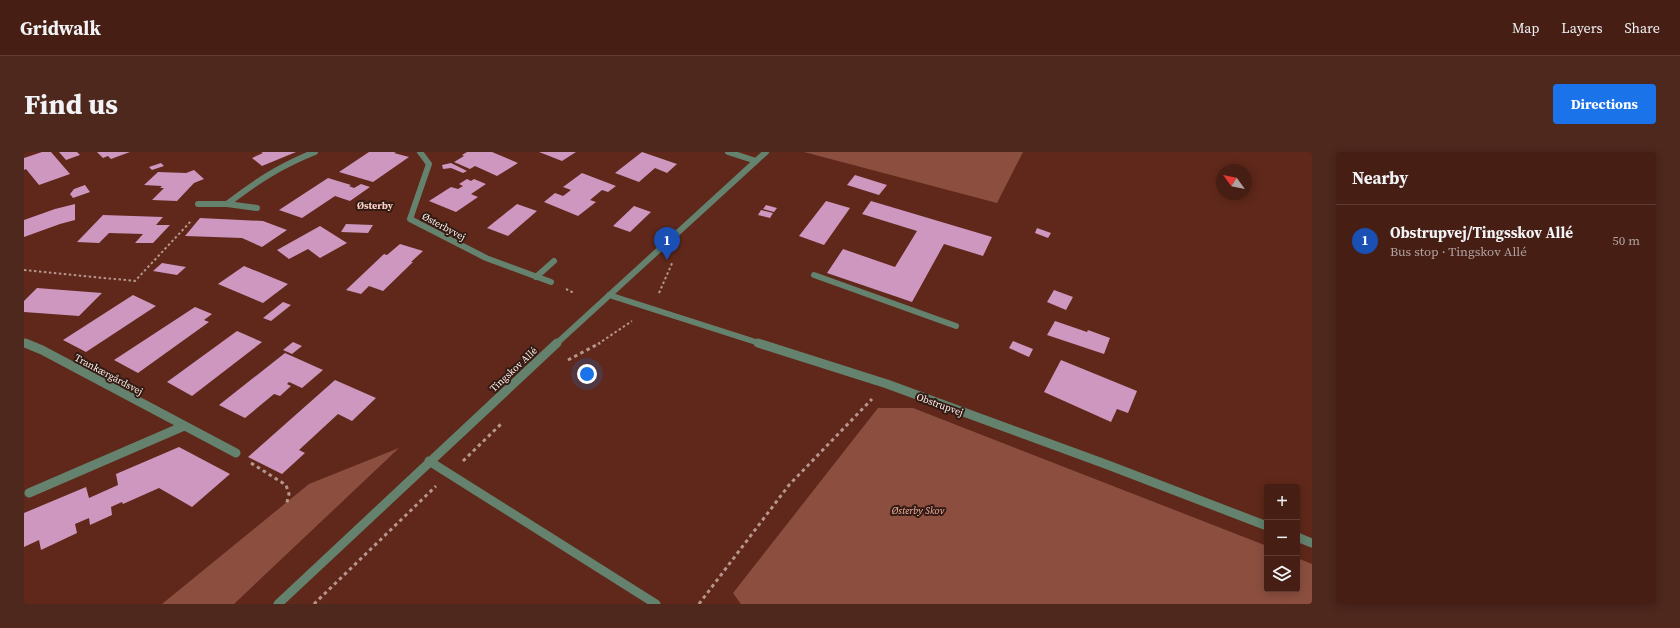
<!DOCTYPE html>
<meta charset="utf-8">
<style>
body{margin:0;font-family:"Source Serif 4",serif;background:#4e271d;color:#f1f3f6}
.controls{position:absolute;right:12px;bottom:12px;display:grid;overflow:hidden;border-radius:4px;box-shadow:0 2px 10px #0003}
.controls button{width:36px;height:36px;display:grid;place-items:center;padding:0;border:0;border-bottom:1px solid #5f3c34;background:#471e14;color:#f1f3f6;font:20px sans-serif}
.compass{position:absolute;left:1192px;top:12px;width:36px;height:36px;border-radius:50%;background:#471e14;box-shadow:0 2px 10px #0003;rotate:303deg}
.you{position:absolute;left:563px;top:222px;width:14px;height:14px;margin:-10px;border:3px solid #fff;border-radius:50%;background:#1a73e8;box-shadow:0 0 0 6px #1a73e833}
.badge{display:grid;place-items:center;width:26px;height:26px;border-radius:50%;background:#1a73e8;color:#fff;font-size:13px;font-weight:700}
.pin{position:absolute;translate:-50% -33px;filter:drop-shadow(0 1px 2px #0008)}
.pin::after{content:'';position:absolute;top:21px;width:14px;height:12px;background:inherit;clip-path:polygon(0 0,100% 0,50% 100%)}
.list{margin:0;padding:0;list-style:none}
h2{display:flex;justify-content:space-between;align-items:center;height:52px;margin:0;padding:0 16px;font-size:17px}
h2 small{font-size:13px;font-weight:400;color:#b0a2a0}
.list li{display:grid;grid-template-columns:26px 1fr auto;gap:12px;align-items:center;box-sizing:border-box;height:72px;padding:0 16px;border-top:1px solid #5f3c34}
.list b{display:block;font-size:15px;white-space:nowrap}
.list p{margin:0;font-size:13px;white-space:nowrap;color:#b0a2a0}
.list em{font-size:13px;font-style:normal;color:#b0a2a0}
.icon{flex:none;width:22px;height:22px;fill:none;stroke:currentColor;stroke-width:2;stroke-linecap:round;stroke-linejoin:round}
.map{position:relative;flex:none;width:1288px;height:452px;overflow:hidden;border-radius:4px}
header{display:flex;align-items:center;gap:24px;box-sizing:border-box;height:56px;padding:0 20px;background:#471e14;border-bottom:1px solid #5f3c34}
header strong{font-size:19px}
nav{display:flex;gap:22px;margin-inline-start:auto;font-size:14px}
.intro{display:flex;align-items:center;justify-content:space-between;box-sizing:border-box;height:96px;padding:0 24px}
h1{margin:0;font-size:28px}
.button{padding:10px 18px;border-radius:4px;background:#1a73e8;color:#fff;font-size:14px;font-weight:700}
main{display:flex;gap:24px;padding:0 24px}
aside{flex:1;background:#471e14;border-radius:4px;box-shadow:0 2px 10px #0003}
.map>svg:first-child{display:block}
.green{fill:#8c4f3f}
.building{fill:#cd97c0}
.lines{fill:none;stroke-linecap:round;stroke-linejoin:round}
.path-far1{stroke:#b6968d;stroke-width:2;stroke-dasharray:2.5 2.5;stroke-linecap:butt}
.path{stroke:#b6968d;stroke-width:3;stroke-dasharray:3.5 3.5;stroke-linecap:butt}
.service{stroke:#64826e;stroke-width:6}
.minor-far1{stroke:#64826e;stroke-width:6}
.minor{stroke:#64826e;stroke-width:9}
.tertiary-far1{stroke:#64826e;stroke-width:6}
.tertiary{stroke:#64826e;stroke-width:9}
.labels{text-anchor:middle;stroke-width:4;stroke-linejoin:round;paint-order:stroke}
.far-quarter-label{font-size:10px;font-weight:bold;fill:#fcd2c7;stroke:#331a13}
.street-label{font-size:10px;fill:#fef0ec;stroke:#331a13}
.park-label{font-size:10px;font-style:italic;fill:#f9b9a7;stroke:#331a13}
</style>
<header>
<strong>Gridwalk</strong>
<nav><a>Map</a><a>Layers</a><a>Share</a></nav>
</header>
<div class="intro"><h1>Find us</h1><a class="button">Directions</a></div>
<main>
<div class="map">
<svg width="1288" height="452" viewBox="0 0 1288 452">
<rect width="100%" height="100%" fill="#5f281a"/>
<g class="green">
<polygon points="780,0 999,0 973,51"/>
<polygon points="854,256 889,256 1243,394 1243,437 1273,437 1273,406 1288,412 1288,452 717,452 709,441"/>
<polygon points="375,296 210,452 138,452 285,332"/>
</g>
<g class="building">
<polygon points="18,0 27,0 46,22 15,33 2,17 0,18 0,6"/>
<polygon points="35,0 53,0 56,3 42,8"/>
<polygon points="73,0 106,0 87,7 84,4 79,6"/>
<polygon points="237,0 272,0 238,14 228,6 239,1"/>
<polygon points="345,0 372,0 370,1 385,5 349,30 315,20"/>
<polygon points="443,0 468,0 494,11 473,24 451,14 446,17 430,10 440,4 438,3"/>
<polygon points="515,0 552,0 538,9"/>
<polygon points="618,0 653,12 643,21 631,16 615,30 591,21"/>
<polygon points="137,11 140,14 128,18 125,15"/>
<polygon points="427,11 443,19 439,21 427,16 419,17 418,13"/>
<polygon points="170,18 180,27 170,31 153,49 128,48 140,36 136,36 138,34 120,33 134,20 162,21"/>
<polygon points="558,21 592,34 584,40 578,38 566,48 572,50 554,64 520,50 531,41 539,44 547,38 539,35"/>
<polygon points="831,23 863,33 855,43 823,33"/>
<polygon points="304,26 327,33 325,34 330,36 337,32 346,35 326,49 311,44 278,66 255,58"/>
<polygon points="443,27 447,29 450,27 462,32 447,42 454,45 432,60 405,49 427,35 434,37 439,34 435,32"/>
<polygon points="61,33 66,40 49,46 46,42 50,37"/>
<polygon points="802,49 826,56 800,93 775,84"/>
<polygon points="847,49 968,85 959,104 920,92 888,150 803,121 819,97 871,115 893,79 838,62"/>
<polygon points="51,52 51,68 36,72 0,85 0,68 31,57"/>
<polygon points="493,52 513,59 484,84 463,76"/>
<polygon points="742,53 753,56 750,60 739,57"/>
<polygon points="610,54 627,60 606,80 589,74"/>
<polygon points="737,58 749,61 746,66 734,63"/>
<polygon points="79,63 139,65 132,73 146,73 129,91 111,91 119,82 85,81 75,91 53,90"/>
<polygon points="176,66 239,69 263,78 238,95 218,86 161,84"/>
<polygon points="322,72 349,73 344,81 317,80"/>
<polygon points="296,74 323,91 296,106 284,97 265,107 253,98"/>
<polygon points="1013,76 1027,81 1024,86 1011,81"/>
<polygon points="376,92 399,99 387,110 389,110 359,139 345,134 337,142 322,138 360,102 363,103"/>
<polygon points="138,111 162,115 153,123 129,119"/>
<polygon points="220,114 264,132 239,151 194,132"/>
<polygon points="13,136 78,141 55,164 0,160 0,149"/>
<polygon points="1030,138 1049,145 1042,158 1023,150"/>
<polygon points="109,143 132,154 62,200 39,188"/>
<polygon points="259,150 267,153 247,169 239,166"/>
<polygon points="171,155 188,162 180,168 185,170 114,221 90,208"/>
<polygon points="1031,169 1063,180 1064,178 1086,186 1080,202 1023,183"/>
<polygon points="213,179 238,190 168,244 143,230"/>
<polygon points="989,189 1009,197 1005,205 985,196"/>
<polygon points="269,190 278,194 268,202 259,198"/>
<polygon points="261,201 299,218 278,236 265,230 263,232 267,234 256,244 250,242 221,266 195,253"/>
<polygon points="1037,208 1113,239 1104,261 1093,257 1087,270 1020,240"/>
<polygon points="311,228 352,246 328,269 314,262 275,298 281,301 258,322 224,305"/>
<polygon points="155,295 206,322 168,355 135,336 99,352 98,350 87,355 88,363 66,373 65,366 51,372 53,381 17,398 15,388 0,395 0,361 62,335 65,346 94,333 92,322"/>
</g>
<g class="lines">
<g class="path-far1">
<polyline points="0,118 111,129 168,68"/>
<polyline points="542,137 550,141"/>
<polyline points="635,141 649,109"/>
<polyline points="574,192 608,169"/>
</g>
<g class="path">
<polyline points="544,208 576,191"/>
<polyline points="439,309 477,272"/>
<polyline points="227,311 262,333 265,342 262,354"/>
<polyline points="290,452 412,334"/>
<polyline points="675,452 765,333 848,247"/>
</g>
<polyline class="service" points="790,123 932,174"/>
<g class="minor-far1">
<polyline points="396,0 405,12 386,67 462,106 527,130"/>
<polyline points="732,9 742,0"/>
<polyline points="174,52 203,52 233,56"/>
<path d="M203 52C233 29 256 14 291 0"/>
<polyline points="512,125 530,109"/>
<polyline points="0,191 4,192"/>
</g>
<g class="minor">
<polyline points="1,191 18,198 212,301"/>
<polyline points="405,309 632,452"/>
<polyline points="5,341 160,274"/>
</g>
<g class="tertiary-far1">
<polyline points="585,143 738,192"/>
<polyline points="532,192 732,9 704,0"/>
</g>
<g class="tertiary">
<polyline points="734,191 863,232 1084,313 1243,374"/>
<polyline points="1273,385 1288,391"/>
<polyline points="254,452 533,191"/>
</g>
</g>
<g class="labels">
<g class="far-quarter-label">
<text x="351" y="57">Østerby</text>
</g>
<g class="street-label">
<text transform="translate(420 74) rotate(28)" y="4">Østerbyvej</text>
<text transform="translate(489 217) rotate(-43)" y="4">Tingskov Allé</text>
<text transform="translate(85 222) rotate(28)" y="4">Trankærgårdsvej</text>
<text transform="translate(916 252) rotate(20)" y="4">Obstrupvej</text>
</g>
<g class="park-label">
<text x="894" y="362">Østerby Skov</text>
</g>
</g>
</svg>
<div class="controls">
<button>+</button>
<button>−</button>
<button><svg class="icon" aria-label="layers" viewBox="0 0 24 24"><path d="M12 4l9 5-9 5-9-5zM3 14l9 5 9-5"/></svg></button>
</div>
<svg class="compass" viewBox="-18 -18 36 36"><path d="M0-13l5 13h-10z" fill="#e53935"/><path d="M0 13l5-13h-10z" fill="#b0a2a0"/></svg>
<div class="you"></div>
<div class="pin badge" style="left:643px;top:108px;background:#1a4fb4">1</div>
</div>
<aside>
<h2>Nearby<small></small></h2>
<ul class="list">
<li><span class="badge" style="background:#1a4fb4">1</span><div><b>Obstrupvej/Tingsskov Allé</b><p>Bus stop · Tingskov Allé</p></div><em>50 m</em></li>
</ul>
</aside>
</main>
